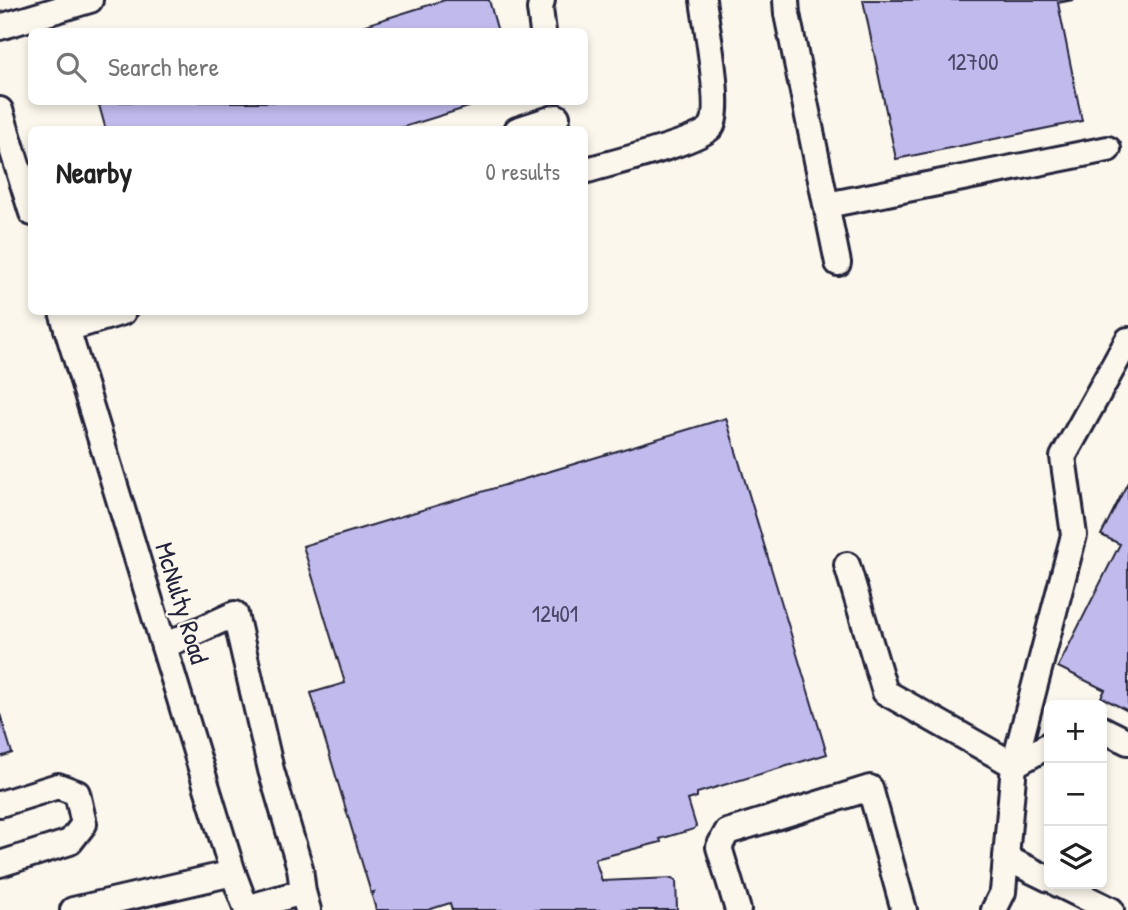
<!DOCTYPE html>
<meta charset="utf-8">
<style>
body{margin:0;font-family:"Patrick Hand",sans-serif;background:#f6f6f6;color:#222}
.controls{position:absolute;right:21px;bottom:21px;display:grid;overflow:hidden;border-radius:10px;box-shadow:0 4px 10px #0003}
.controls button{width:63px;height:63px;display:grid;place-items:center;padding:0;border:0;border-bottom:2px solid #e0e0e0;background:#fff;color:#222;font:35px sans-serif}
.list{margin:0;padding:0;list-style:none}
h2{display:flex;justify-content:space-between;align-items:center;height:91px;margin:0;padding:0 28px;font-size:30px}
h2 small{font-size:23px;font-weight:400;color:#767676}
.icon{flex:none;width:38px;height:38px;fill:none;stroke:currentColor;stroke-width:2;stroke-linecap:round;stroke-linejoin:round}
.map{position:relative;flex:none;width:1128px;height:910px;overflow:hidden}
.search{position:absolute;background:#fff;box-shadow:0 4px 10px #0003;left:28px;top:28px;width:560px;height:77px;display:flex;align-items:center;gap:18px;box-sizing:border-box;padding:0 24px;border-radius:10px;color:#767676;font-size:26px}
.panel{position:absolute;background:#fff;box-shadow:0 4px 10px #0003;left:28px;top:126px;width:560px;height:189px;border-radius:10px}
.map>svg:first-child{display:block}
.building{fill:#c1bbed;stroke:#22223b;stroke-width:2}
.lines{fill:none;stroke-linecap:round;stroke-linejoin:round}
.minor-casing{stroke:#22223b;stroke-width:30}
.minor{stroke:#fbf7ec;stroke-width:24}
.labels{text-anchor:middle;stroke-width:5;stroke-linejoin:round;paint-order:stroke}
.number-label{font-size:23px;fill:#4a4868}
.street-label{font-size:26px;fill:#22223b;stroke:#fbf7ec}
</style>
<div class="map">
<svg width="1128" height="910" viewBox="0 0 1128 910">
<rect width="100%" height="100%" fill="#fbf7ec"/>
<filter id="ink" filterUnits="userSpaceOnUse"><feTurbulence type="fractalNoise" baseFrequency=".0143" numOctaves="2"/><feDisplacementMap in="SourceGraphic" scale="14" xChannelSelector="R" yChannelSelector="G"/><feConvolveMatrix kernelMatrix="1 2 1 2 8 2 1 2 1" color-interpolation-filters="sRGB"/></filter>
<g filter="url(#ink)">
<g class="building">
<polygon points="445,0 489,0 498,32 343,32"/>
<polygon points="863,0 1073,0 1058,3 1082,121 896,159"/>
<polygon points="112,102 485,102 394,130 106,130 99,105"/>
<polygon points="726,418 827,754 697,793 697,797 688,800 696,826 694,829 660,839 661,842 595,859 602,881 673,878 676,881 677,910 452,910 450,903 428,910 376,910 372,896 374,892 371,893 311,693 345,683 303,546"/>
<polygon points="1128,482 1128,711 1101,697 1105,690 1058,667 1120,544 1101,535"/>
<polygon points="0,714 12,753 0,757"/>
</g>
<g class="lines">
<defs>
<g id="minor">
<polyline points="542,0 540,9 543,32"/>
<polyline points="786,0 787,14 838,263"/>
<polyline points="0,27 90,0"/>
<polyline points="0,110 32,213"/>
<polyline points="517,130 557,117"/>
<path d="M584 171C607 164 699 142 711 127 723 111 706 23 703 0"/>
<polyline points="827,205 1108,149"/>
<polyline points="62,312 233,873 247,910"/>
<polyline points="67,329 123,312"/>
<polyline points="847,565 885,692 1014,765"/>
<polyline points="164,646 235,614 271,770 300,868 303,892"/>
<polyline points="1102,729 1128,742"/>
<polyline points="1014,765 1049,745"/>
<polyline points="0,804 58,786 77,793 84,824 70,842 0,864"/>
<polyline points="1006,858 1049,879"/>
<polyline points="1058,884 1111,910"/>
<polyline points="246,908 303,892 308,910"/>
<polyline points="73,910 233,873"/>
<polyline points="738,910 719,847 727,832 870,788 904,910"/>
<polyline points="994,910 1003,892 1014,765 1074,535 1063,457 1128,340"/>
</g>
</defs>
<use href="#minor" class="minor-casing"/>
<use href="#minor" class="minor"/>
</g>
</g>
<g class="labels">
<g class="number-label">
<text x="973" y="70">12700</text>
<text x="555" y="622">12401</text>
</g>
<g class="street-label">
<text transform="translate(182 603) rotate(73)" y="9">McNulty Road</text>
</g>
</g>
</svg>
<div class="controls">
<button>+</button>
<button>−</button>
<button><svg class="icon" aria-label="layers" viewBox="0 0 24 24"><path d="M12 4l9 5-9 5-9-5zM3 14l9 5 9-5"/></svg></button>
</div>
<div class="search"><svg class="icon" aria-label="search" viewBox="0 0 24 24"><circle cx="10" cy="10" r="6"/><path d="M15 15l6 6"/></svg>Search here</div>
<section class="panel">
<h2>Nearby<small>0 results</small></h2>
<ul class="list">
</ul>
</section>
</div>
